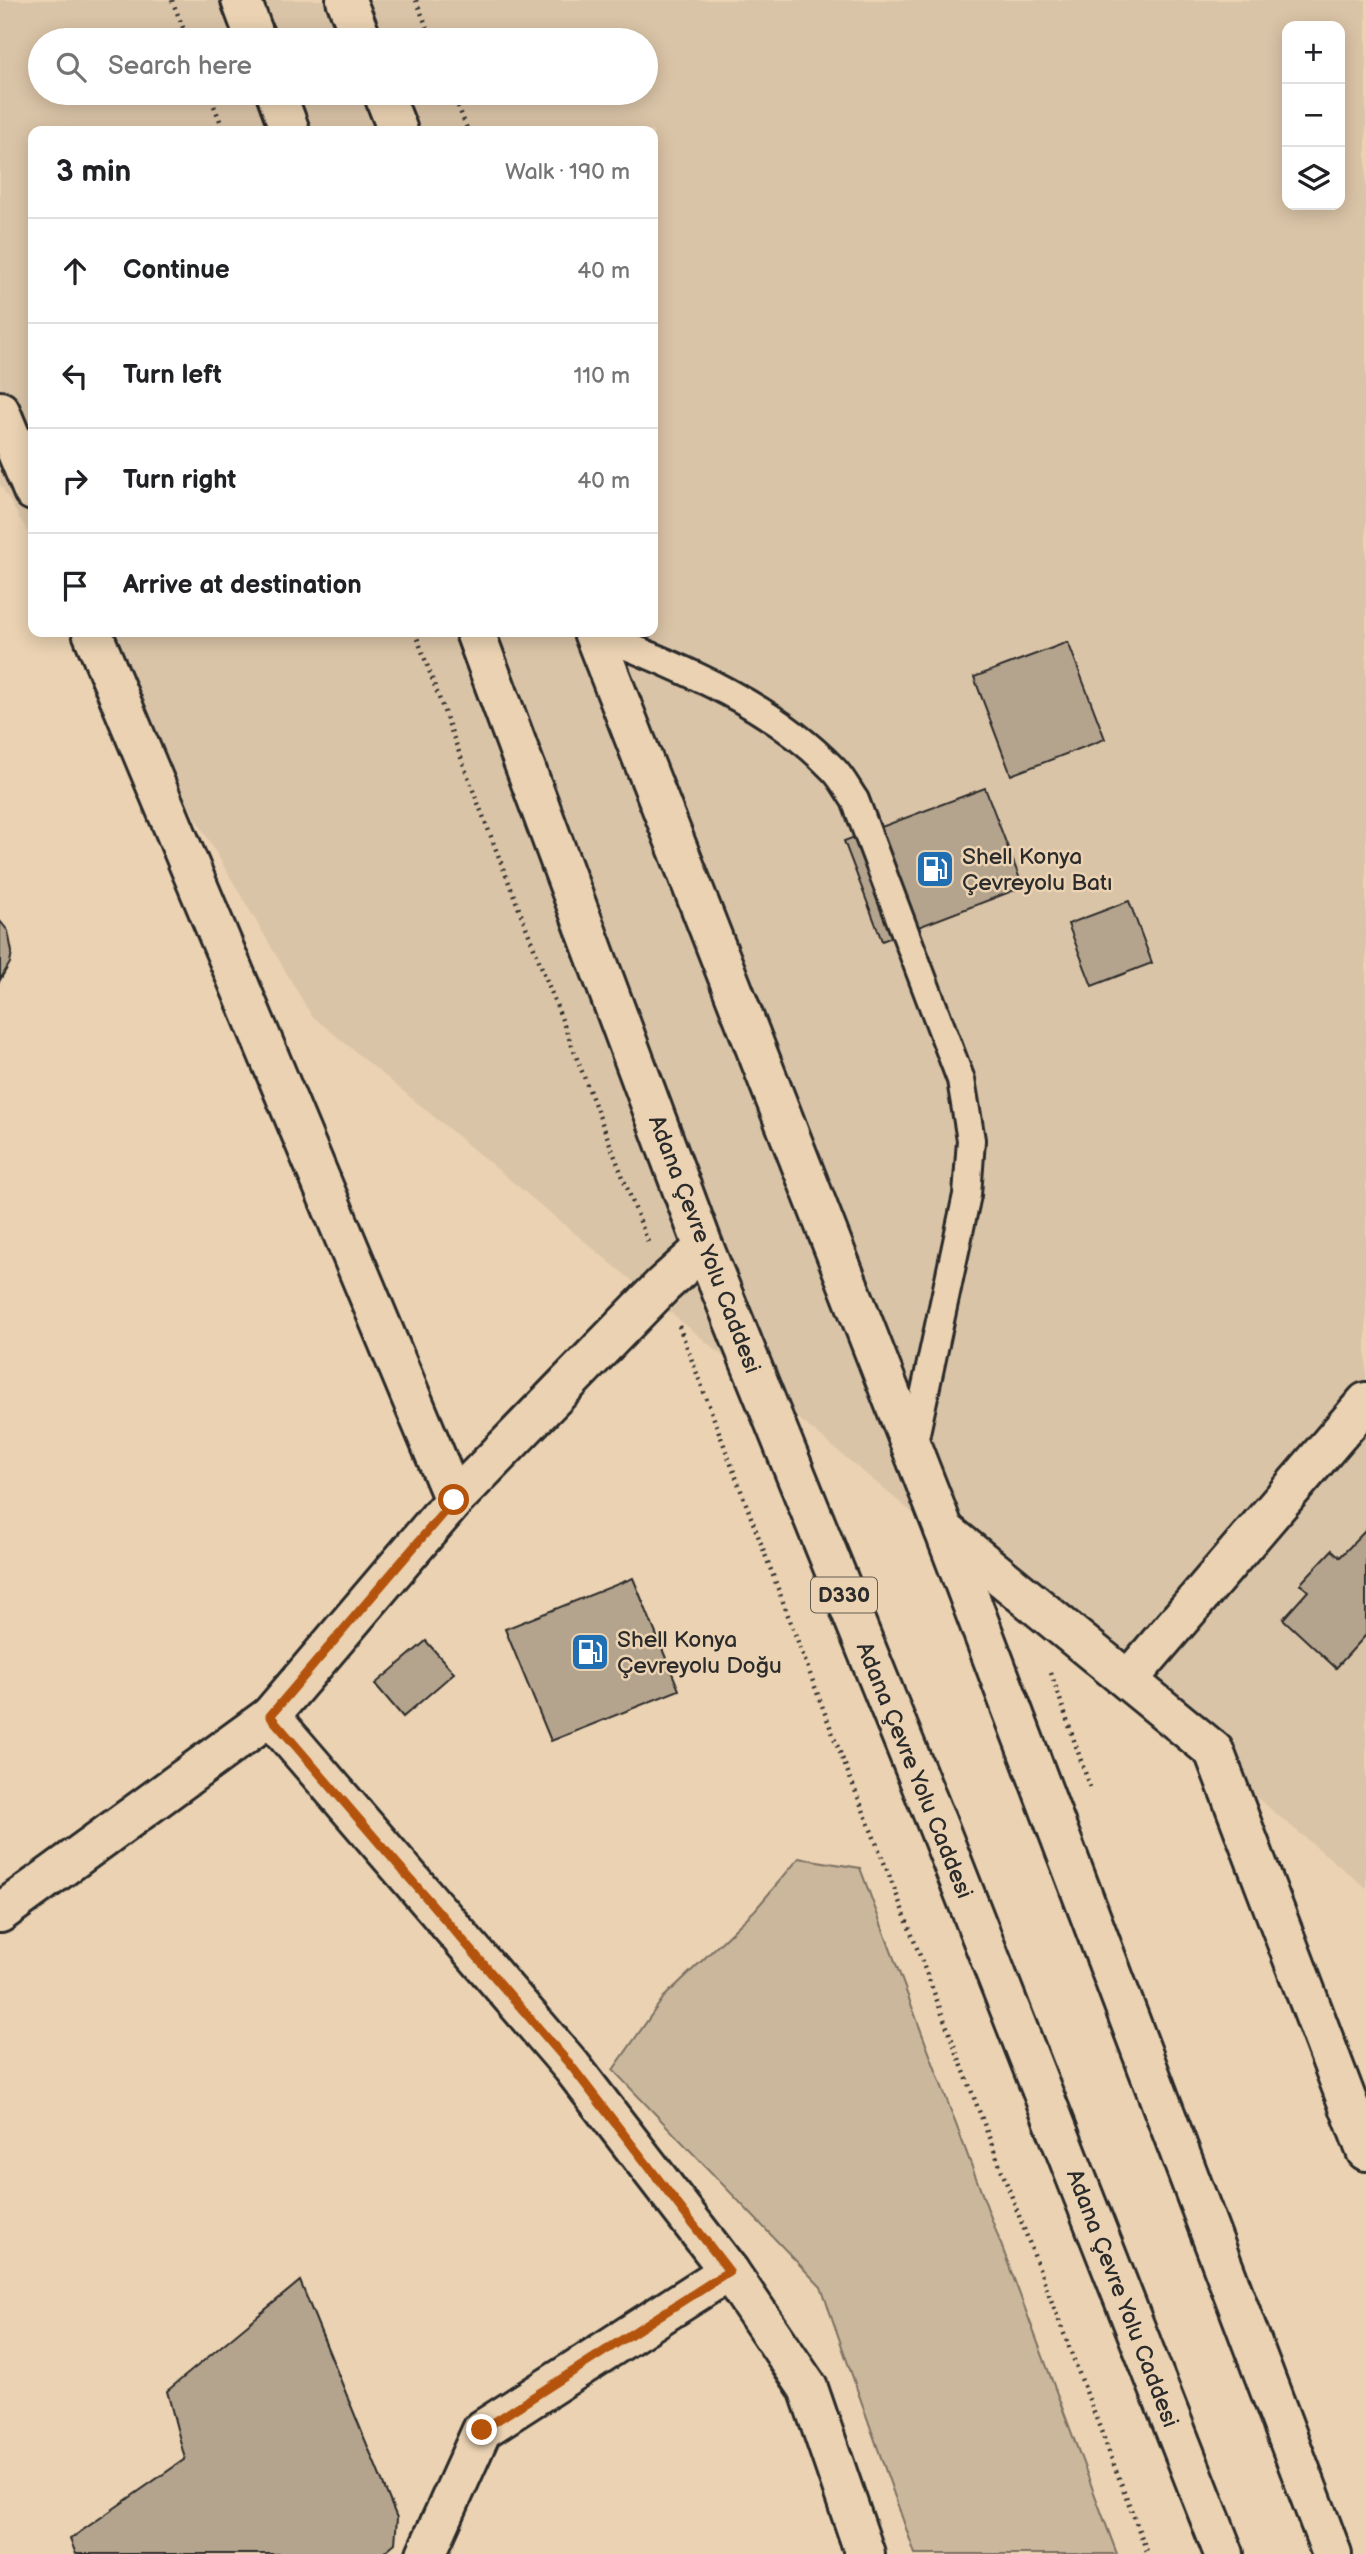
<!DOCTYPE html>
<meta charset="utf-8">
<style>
body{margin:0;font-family:"Balsamiq Sans",sans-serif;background:#f2f2f2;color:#202124}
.controls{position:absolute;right:21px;top:21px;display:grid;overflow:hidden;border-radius:14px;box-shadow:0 4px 18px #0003}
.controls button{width:63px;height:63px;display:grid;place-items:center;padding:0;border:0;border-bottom:2px solid #e0e0e0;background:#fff;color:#202124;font:35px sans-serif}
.stop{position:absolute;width:21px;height:21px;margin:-16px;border:5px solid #b45309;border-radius:50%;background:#fff}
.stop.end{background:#b45309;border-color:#fff;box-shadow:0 2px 7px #0008}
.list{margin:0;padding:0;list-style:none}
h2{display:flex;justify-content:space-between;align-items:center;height:91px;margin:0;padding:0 28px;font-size:30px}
h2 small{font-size:23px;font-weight:400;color:#757577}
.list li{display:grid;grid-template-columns:46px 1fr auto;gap:21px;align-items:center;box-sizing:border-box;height:105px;padding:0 28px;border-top:2px solid #e0e0e0}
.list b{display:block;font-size:26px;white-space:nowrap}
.list em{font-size:23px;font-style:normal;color:#757577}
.icon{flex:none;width:38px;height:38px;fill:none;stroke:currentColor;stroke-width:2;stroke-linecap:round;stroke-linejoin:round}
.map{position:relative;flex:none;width:1366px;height:2554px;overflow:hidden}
.search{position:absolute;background:#fff;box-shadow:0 4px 18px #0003;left:28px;top:28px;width:630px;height:77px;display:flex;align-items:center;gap:18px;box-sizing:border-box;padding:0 24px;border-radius:38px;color:#757577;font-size:26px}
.panel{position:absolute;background:#fff;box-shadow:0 4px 18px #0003;left:28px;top:126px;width:630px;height:511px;border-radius:14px}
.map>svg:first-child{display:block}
.built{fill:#dac4a7;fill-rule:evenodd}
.green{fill:#cbb79c;stroke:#7b7164;stroke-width:2}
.building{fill:#b5a48d;stroke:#2b2b2b;stroke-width:2}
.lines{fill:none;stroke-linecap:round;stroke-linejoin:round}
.service-casing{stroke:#2b2b2b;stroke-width:32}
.minor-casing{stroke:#2b2b2b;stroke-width:44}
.trunk-casing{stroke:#2b2b2b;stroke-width:44}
.path{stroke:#2b2b2b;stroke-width:4.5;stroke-dasharray:2 5;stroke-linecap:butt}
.service{stroke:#ead2b2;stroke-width:26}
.minor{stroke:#ead2b2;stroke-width:38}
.trunk{stroke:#ead2b2;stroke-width:38}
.route{stroke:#b45309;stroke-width:9}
.labels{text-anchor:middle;stroke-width:5;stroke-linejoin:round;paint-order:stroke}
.shield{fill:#ead2b2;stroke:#645d54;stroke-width:2}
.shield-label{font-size:21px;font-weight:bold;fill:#2b2b2b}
.poi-label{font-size:23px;fill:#2b2b2b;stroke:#ead2b2;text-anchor:start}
.street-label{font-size:23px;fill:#2b2b2b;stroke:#ead2b2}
</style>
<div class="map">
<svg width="1366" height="2554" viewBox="0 0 1366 2554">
<rect width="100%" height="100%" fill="#ead2b2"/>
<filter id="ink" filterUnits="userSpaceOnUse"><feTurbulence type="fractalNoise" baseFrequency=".0143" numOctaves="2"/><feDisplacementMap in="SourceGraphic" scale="14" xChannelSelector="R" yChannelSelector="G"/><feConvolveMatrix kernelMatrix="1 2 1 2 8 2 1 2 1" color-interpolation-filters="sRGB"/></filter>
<g filter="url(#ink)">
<path class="built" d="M0 0H1366V1888L311 1015 87 632H653V131H33V541L0 484ZM1287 26H1340V205H1287ZM40 40H646V93H40Z"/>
<polygon class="green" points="799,1858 860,1868 1117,2554 915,2554 821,2287 613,2070 664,1997 755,1910"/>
<g class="building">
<polygon points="1068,642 1105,739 1011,775 974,677"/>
<polygon points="985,788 1023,887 882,941 844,841"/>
<polygon points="1129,901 1152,963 1092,986 1068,924"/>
<polygon points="0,921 8,931 12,952 10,963 0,980"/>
<polygon points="1366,1530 1366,1635 1336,1668 1283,1619 1308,1591 1300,1584 1332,1550 1340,1557"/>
<polygon points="633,1578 679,1690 551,1741 505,1629"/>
<polygon points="426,1641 454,1673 403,1717 375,1684"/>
<polygon points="300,2281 397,2518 395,2543 382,2554 76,2554 70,2539 185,2459 167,2391"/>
</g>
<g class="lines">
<defs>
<path id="service" d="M593 632C678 667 769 702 834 770 842 778 848 790 855 800L961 1080 971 1140 967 1195 913 1447"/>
<g id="minor">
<polyline points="0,411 33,491"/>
<polyline points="92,632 454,1500"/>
<polyline points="944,1530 1214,1751 1366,2151"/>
<polyline points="1128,1680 1366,1402"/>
<polyline points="270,1716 572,2067 729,2271 808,2388 865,2554"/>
<polyline points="0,1913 270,1716 454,1500 663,1285 704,1248"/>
<polyline points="426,2554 482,2430 729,2271"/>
</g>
<g id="trunk">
<polyline points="241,0 256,40"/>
<polyline points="346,0 362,40"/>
<polyline points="276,93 290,131"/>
<polyline points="383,93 398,131"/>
<polyline points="475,632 704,1248 938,1826 1224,2554"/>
<polyline points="593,632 944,1530 1332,2554"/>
</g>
</defs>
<use href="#service" class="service-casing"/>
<use href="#minor" class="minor-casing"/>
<use href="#trunk" class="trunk-casing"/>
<g class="path">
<polyline points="172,0 188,40"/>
<polyline points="416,0 432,40"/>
<polyline points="209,93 224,131"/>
<polyline points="453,93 468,131"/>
<polyline points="415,632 471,785 648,1242"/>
<polyline points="679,1326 835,1740 891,1880 1148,2554"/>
<polyline points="1051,1673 1090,1787"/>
</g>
<use href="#service" class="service"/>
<use href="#minor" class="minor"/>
<use href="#trunk" class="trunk"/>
</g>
</g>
<g class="lines" filter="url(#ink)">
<polyline class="route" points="454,1500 270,1716 572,2067 729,2271 482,2430"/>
</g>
<defs>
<symbol id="fuel-square" viewBox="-11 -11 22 22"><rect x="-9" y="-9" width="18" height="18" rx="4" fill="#1f6fb2" stroke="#ead2b2"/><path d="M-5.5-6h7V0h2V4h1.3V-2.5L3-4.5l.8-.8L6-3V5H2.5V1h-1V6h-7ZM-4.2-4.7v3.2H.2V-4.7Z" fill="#fff"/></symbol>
</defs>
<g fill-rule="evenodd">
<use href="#fuel-square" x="913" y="847" width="44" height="44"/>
<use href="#fuel-square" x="568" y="1630" width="44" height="44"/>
</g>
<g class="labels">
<rect class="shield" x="811" y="1577.5" width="66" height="35" rx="5"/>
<g class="shield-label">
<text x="844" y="1602">D330</text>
</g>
<g class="poi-label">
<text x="962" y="864">Shell Konya<tspan x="962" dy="26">Çevreyolu Batı</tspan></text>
<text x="617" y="1647">Shell Konya<tspan x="617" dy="26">Çevreyolu Doğu</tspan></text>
</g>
<g class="street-label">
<text transform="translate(705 1244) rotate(69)" y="8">Adana Çevre Yolu Caddesi</text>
<text transform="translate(915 1770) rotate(68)" y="8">Adana Çevre Yolu Caddesi</text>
<text transform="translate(1123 2298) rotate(69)" y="8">Adana Çevre Yolu Caddesi</text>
</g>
</g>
</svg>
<div class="controls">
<button>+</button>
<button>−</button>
<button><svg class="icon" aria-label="layers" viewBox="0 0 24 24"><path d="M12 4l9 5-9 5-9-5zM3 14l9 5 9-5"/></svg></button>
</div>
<div class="stop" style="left:454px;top:1500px"></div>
<div class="stop end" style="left:482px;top:2430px"></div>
<div class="search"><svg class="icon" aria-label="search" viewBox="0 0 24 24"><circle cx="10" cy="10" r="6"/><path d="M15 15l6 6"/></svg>Search here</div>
<section class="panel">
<h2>3 min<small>Walk · 190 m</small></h2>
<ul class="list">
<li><svg class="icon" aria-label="ahead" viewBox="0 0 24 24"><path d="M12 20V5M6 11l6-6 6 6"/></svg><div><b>Continue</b></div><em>40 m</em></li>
<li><svg class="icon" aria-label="left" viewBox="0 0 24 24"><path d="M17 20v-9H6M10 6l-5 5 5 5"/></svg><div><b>Turn left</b></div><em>110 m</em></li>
<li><svg class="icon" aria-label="right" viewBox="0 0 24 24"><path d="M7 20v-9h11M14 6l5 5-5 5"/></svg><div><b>Turn right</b></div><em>40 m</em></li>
<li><svg class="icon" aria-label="arrive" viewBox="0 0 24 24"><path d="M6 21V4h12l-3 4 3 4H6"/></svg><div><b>Arrive at destination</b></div></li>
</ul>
</section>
</div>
